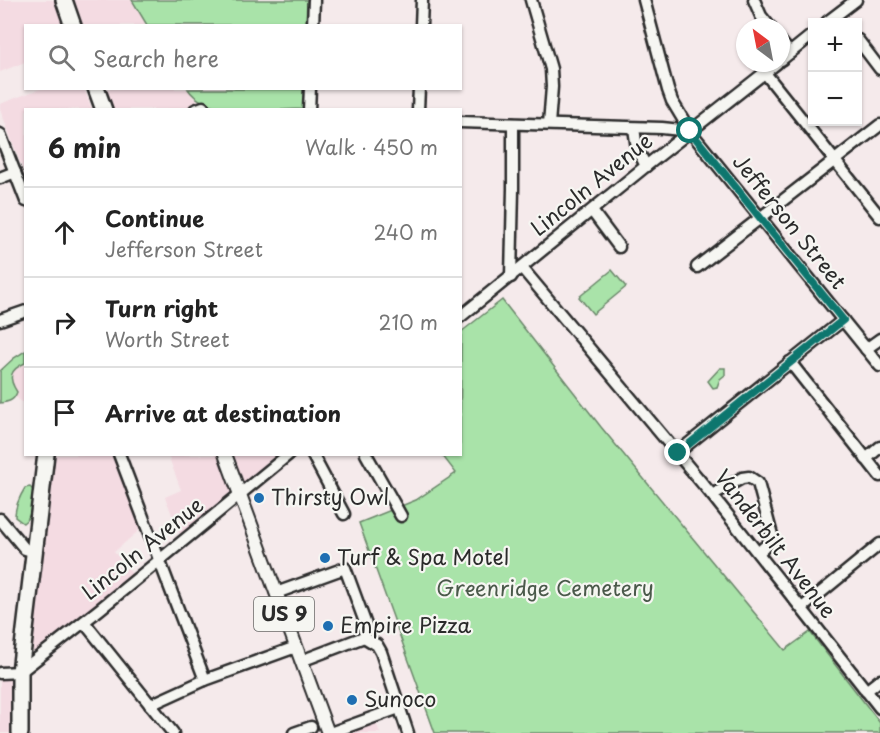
<!DOCTYPE html>
<meta charset="utf-8">
<style>
body{margin:0;font-family:"Playpen Sans",sans-serif;background:#f2f2f2;color:#222}
.controls{position:absolute;right:18px;top:18px;display:grid;overflow:hidden;border-radius:0px;box-shadow:0 2px 4px #0004}
.controls button{width:54px;height:54px;display:grid;place-items:center;padding:0;border:0;border-bottom:2px solid #e0e0e0;background:#fff;color:#222;font:30px sans-serif}
.compass{position:absolute;left:736px;top:18px;width:54px;height:54px;border-radius:50%;background:#fff;box-shadow:0 2px 4px #0004;rotate:328deg}
.stop{position:absolute;width:18px;height:18px;margin:-14px;border:4px solid #0f766e;border-radius:50%;background:#fff}
.stop.end{background:#0f766e;border-color:#fff;box-shadow:0 2px 6px #0008}
.list{margin:0;padding:0;list-style:none}
h2{display:flex;justify-content:space-between;align-items:center;height:78px;margin:0;padding:0 24px;font-size:26px}
h2 small{font-size:20px;font-weight:400;color:#767676}
.list li{display:grid;grid-template-columns:39px 1fr auto;gap:18px;align-items:center;box-sizing:border-box;height:90px;padding:0 24px;border-top:2px solid #e0e0e0}
.list b{display:block;font-size:22px;white-space:nowrap}
.list p{margin:0;font-size:20px;white-space:nowrap;color:#767676}
.list em{font-size:20px;font-style:normal;color:#767676}
.icon{flex:none;width:33px;height:33px;fill:none;stroke:currentColor;stroke-width:2;stroke-linecap:round;stroke-linejoin:round}
.map{position:relative;flex:none;width:880px;height:733px;overflow:hidden}
.search{position:absolute;background:#fff;box-shadow:0 2px 4px #0004;left:24px;top:24px;width:438px;height:66px;display:flex;align-items:center;gap:15px;box-sizing:border-box;padding:0 21px;border-radius:0px;color:#767676;font-size:22px}
.panel{position:absolute;background:#fff;box-shadow:0 2px 4px #0004;left:24px;top:108px;width:438px;height:348px;border-radius:0px}
.map>svg:first-child{display:block}
.built{fill:#f4dbe2}
.green{fill:#a9e3a9;stroke:#6a876a;stroke-width:1.5}
.lines{fill:none;stroke-linecap:round;stroke-linejoin:round}
.minor-casing{stroke:#2b2b2b;stroke-width:15}
.major-casing{stroke:#2b2b2b;stroke-width:16}
.highway-casing{stroke:#2b2b2b;stroke-width:20}
.minor{stroke:#f6f6f2;stroke-width:10}
.major{stroke:#f6f6f2;stroke-width:12}
.highway{stroke:#f6f6f2;stroke-width:15}
.route{stroke:#0f766e;stroke-width:8}
.poi-dot{fill:#1f6fb2;stroke:#f6f6f2;stroke-width:2}
.labels{text-anchor:middle;stroke-width:4.5;stroke-linejoin:round;paint-order:stroke}
.shield{fill:#f6f6f2;stroke:#686867;stroke-width:1.5}
.shield-label{font-size:20px;font-weight:bold;fill:#2b2b2b}
.street-label{font-size:21px;fill:#2b2b2b;stroke:#f6f6f2}
.poi-label{font-size:21px;fill:#2b2b2b;stroke:#f6f6f2;text-anchor:start}
.park-label{font-size:21px;fill:#4a594a;stroke:#f6f6f2}
</style>
<div class="map">
<svg width="880" height="733" viewBox="0 0 880 733">
<rect width="100%" height="100%" fill="#f5eaeb"/>
<filter id="ink" filterUnits="userSpaceOnUse"><feTurbulence type="fractalNoise" baseFrequency=".0167" numOctaves="2"/><feDisplacementMap in="SourceGraphic" scale="12" xChannelSelector="R" yChannelSelector="G"/><feConvolveMatrix kernelMatrix="1 2 1 2 8 2 1 2 1" color-interpolation-filters="sRGB"/></filter>
<g filter="url(#ink)">
<g class="built">
<polygon points="0,0 56,0 65,25 26,26 25,62 0,72"/>
<polygon points="69,0 132,0 147,25 79,25"/>
<polygon points="40,89 84,89 92,109 26,110 26,169 23,170 0,109 0,104"/>
<polygon points="102,89 188,89 194,98 224,109 110,109"/>
<polygon points="25,358 25,404 0,386 0,378"/>
<polygon points="52,455 116,455 143,527 114,552 133,575 36,653 29,648"/>
<polygon points="168,455 219,455 233,492 181,537 165,497 181,490"/>
<polygon points="232,455 281,455 245,484 242,483"/>
<polygon points="8,677 13,679 14,733 0,733 0,678"/>
<polygon points="376,722 380,733 344,733"/>
</g>
<g class="green">
<polygon points="132,0 307,0 306,25 147,25"/>
<path d="M188 89H304V109C271 109 208 119 188 89Z"/>
<polygon points="612,270 626,287 593,314 579,297"/>
<polygon points="502,300 601,427 785,650 810,632 880,723 880,733 435,733 359,523 416,500 456,473 442,455 460,454 461,332"/>
<path d="M25 351V363C9 370 8 378 17 392 14 401 8 402 0 403V371L14 358Z"/>
<polygon points="720,368 725,368 725,375 720,379 717,387 713,388 708,381"/>
<path d="M30 487 33 490C32 502 33 516 23 523L15 517C15 507 20 496 25 488Z"/>
</g>
<g class="lines">
<defs>
<g id="minor">
<polyline points="531,0 551,69 552,87 549,124"/>
<polyline points="644,0 668,90 672,101 690,131 880,366"/>
<polyline points="754,0 761,16 770,27"/>
<polyline points="827,22 856,0"/>
<polyline points="313,26 314,0"/>
<polyline points="421,26 422,0"/>
<polyline points="858,40 880,69"/>
<polyline points="781,42 790,53"/>
<polyline points="781,60 812,35"/>
<polyline points="765,73 880,217"/>
<polyline points="195,110 203,107"/>
<polyline points="309,110 310,88"/>
<polyline points="418,110 419,88"/>
<polyline points="460,122 662,128 690,131"/>
<polyline points="634,128 637,149 646,166"/>
<polyline points="0,134 26,201"/>
<polyline points="0,178 15,172"/>
<polyline points="592,211 619,247"/>
<polyline points="697,267 880,125"/>
<polyline points="522,268 712,495 880,708"/>
<polyline points="511,277 513,189 513,124"/>
<polyline points="460,317 646,166 777,63"/>
<polyline points="0,320 26,311"/>
<polyline points="866,349 880,339"/>
<polyline points="790,362 880,476"/>
<polyline points="677,453 843,320"/>
<polyline points="119,454 205,680"/>
<polyline points="312,454 344,514"/>
<polyline points="366,454 401,516"/>
<polyline points="866,459 880,447"/>
<polyline points="712,495 742,478 749,477 758,483 772,535 771,541 758,553"/>
<polyline points="0,519 25,549 35,552"/>
<polyline points="276,593 345,568 366,625 364,637"/>
<polyline points="802,608 880,544"/>
<polyline points="84,622 173,733"/>
<polyline points="364,637 377,645 381,652 408,733"/>
<polyline points="301,661 364,637"/>
<polyline points="0,673 20,672 100,609 289,454"/>
<polyline points="866,691 880,680"/>
<polyline points="150,705 205,680 296,647"/>
<polyline points="294,733 311,727"/>
<polyline points="330,733 399,708"/>
</g>
<polyline id="major" points="225,454 328,733"/>
<g id="highway">
<polyline points="64,0 73,26"/>
<polyline points="96,88 104,110"/>
<polyline points="20,733 20,672 46,454"/>
</g>
</defs>
<use href="#minor" class="minor-casing"/>
<use href="#major" class="major-casing"/>
<use href="#highway" class="highway-casing"/>
<use href="#minor" class="minor"/>
<use href="#major" class="major"/>
<use href="#highway" class="highway"/>
</g>
</g>
<g class="lines" filter="url(#ink)">
<polyline class="route" points="678,453 843,320 690,131"/>
</g>
<g class="poi-dot">
<circle cx="259" cy="498" r="6"/>
<circle cx="325" cy="558" r="6"/>
<circle cx="328" cy="626" r="6"/>
<circle cx="352" cy="700" r="6"/>
</g>
<g class="labels">
<rect class="shield" x="254" y="597" width="60" height="34" rx="4.5"/>
<g class="shield-label">
<text x="284" y="621">US 9</text>
</g>
<g class="street-label">
<text transform="translate(592 185) rotate(-39)" y="7">Lincoln Avenue</text>
<text transform="translate(789 222) rotate(51)" y="7">Jefferson Street</text>
<text transform="translate(775 544) rotate(52)" y="7">Vanderbilt Avenue</text>
<text transform="translate(143 549) rotate(-39)" y="7">Lincoln Avenue</text>
</g>
<g class="poi-label">
<text x="271" y="505">Thirsty Owl</text>
<text x="337" y="565">Turf &amp; Spa Motel</text>
<text x="340" y="633">Empire Pizza</text>
<text x="364" y="707">Sunoco</text>
</g>
<g class="park-label">
<text x="545" y="596">Greenridge Cemetery</text>
</g>
</g>
</svg>
<div class="controls">
<button>+</button>
<button>−</button>
</div>
<svg class="compass" viewBox="-18 -18 36 36"><path d="M0-13l5 13h-10z" fill="#e53935"/><path d="M0 13l5-13h-10z" fill="#767676"/></svg>
<div class="stop" style="left:690px;top:131px"></div>
<div class="stop end" style="left:678px;top:453px"></div>
<div class="search"><svg class="icon" aria-label="search" viewBox="0 0 24 24"><circle cx="10" cy="10" r="6"/><path d="M15 15l6 6"/></svg>Search here</div>
<section class="panel">
<h2>6 min<small>Walk · 450 m</small></h2>
<ul class="list">
<li><svg class="icon" aria-label="ahead" viewBox="0 0 24 24"><path d="M12 20V5M6 11l6-6 6 6"/></svg><div><b>Continue</b><p>Jefferson Street</p></div><em>240 m</em></li>
<li><svg class="icon" aria-label="right" viewBox="0 0 24 24"><path d="M7 20v-9h11M14 6l5 5-5 5"/></svg><div><b>Turn right</b><p>Worth Street</p></div><em>210 m</em></li>
<li><svg class="icon" aria-label="arrive" viewBox="0 0 24 24"><path d="M6 21V4h12l-3 4 3 4H6"/></svg><div><b>Arrive at destination</b></div></li>
</ul>
</section>
</div>
